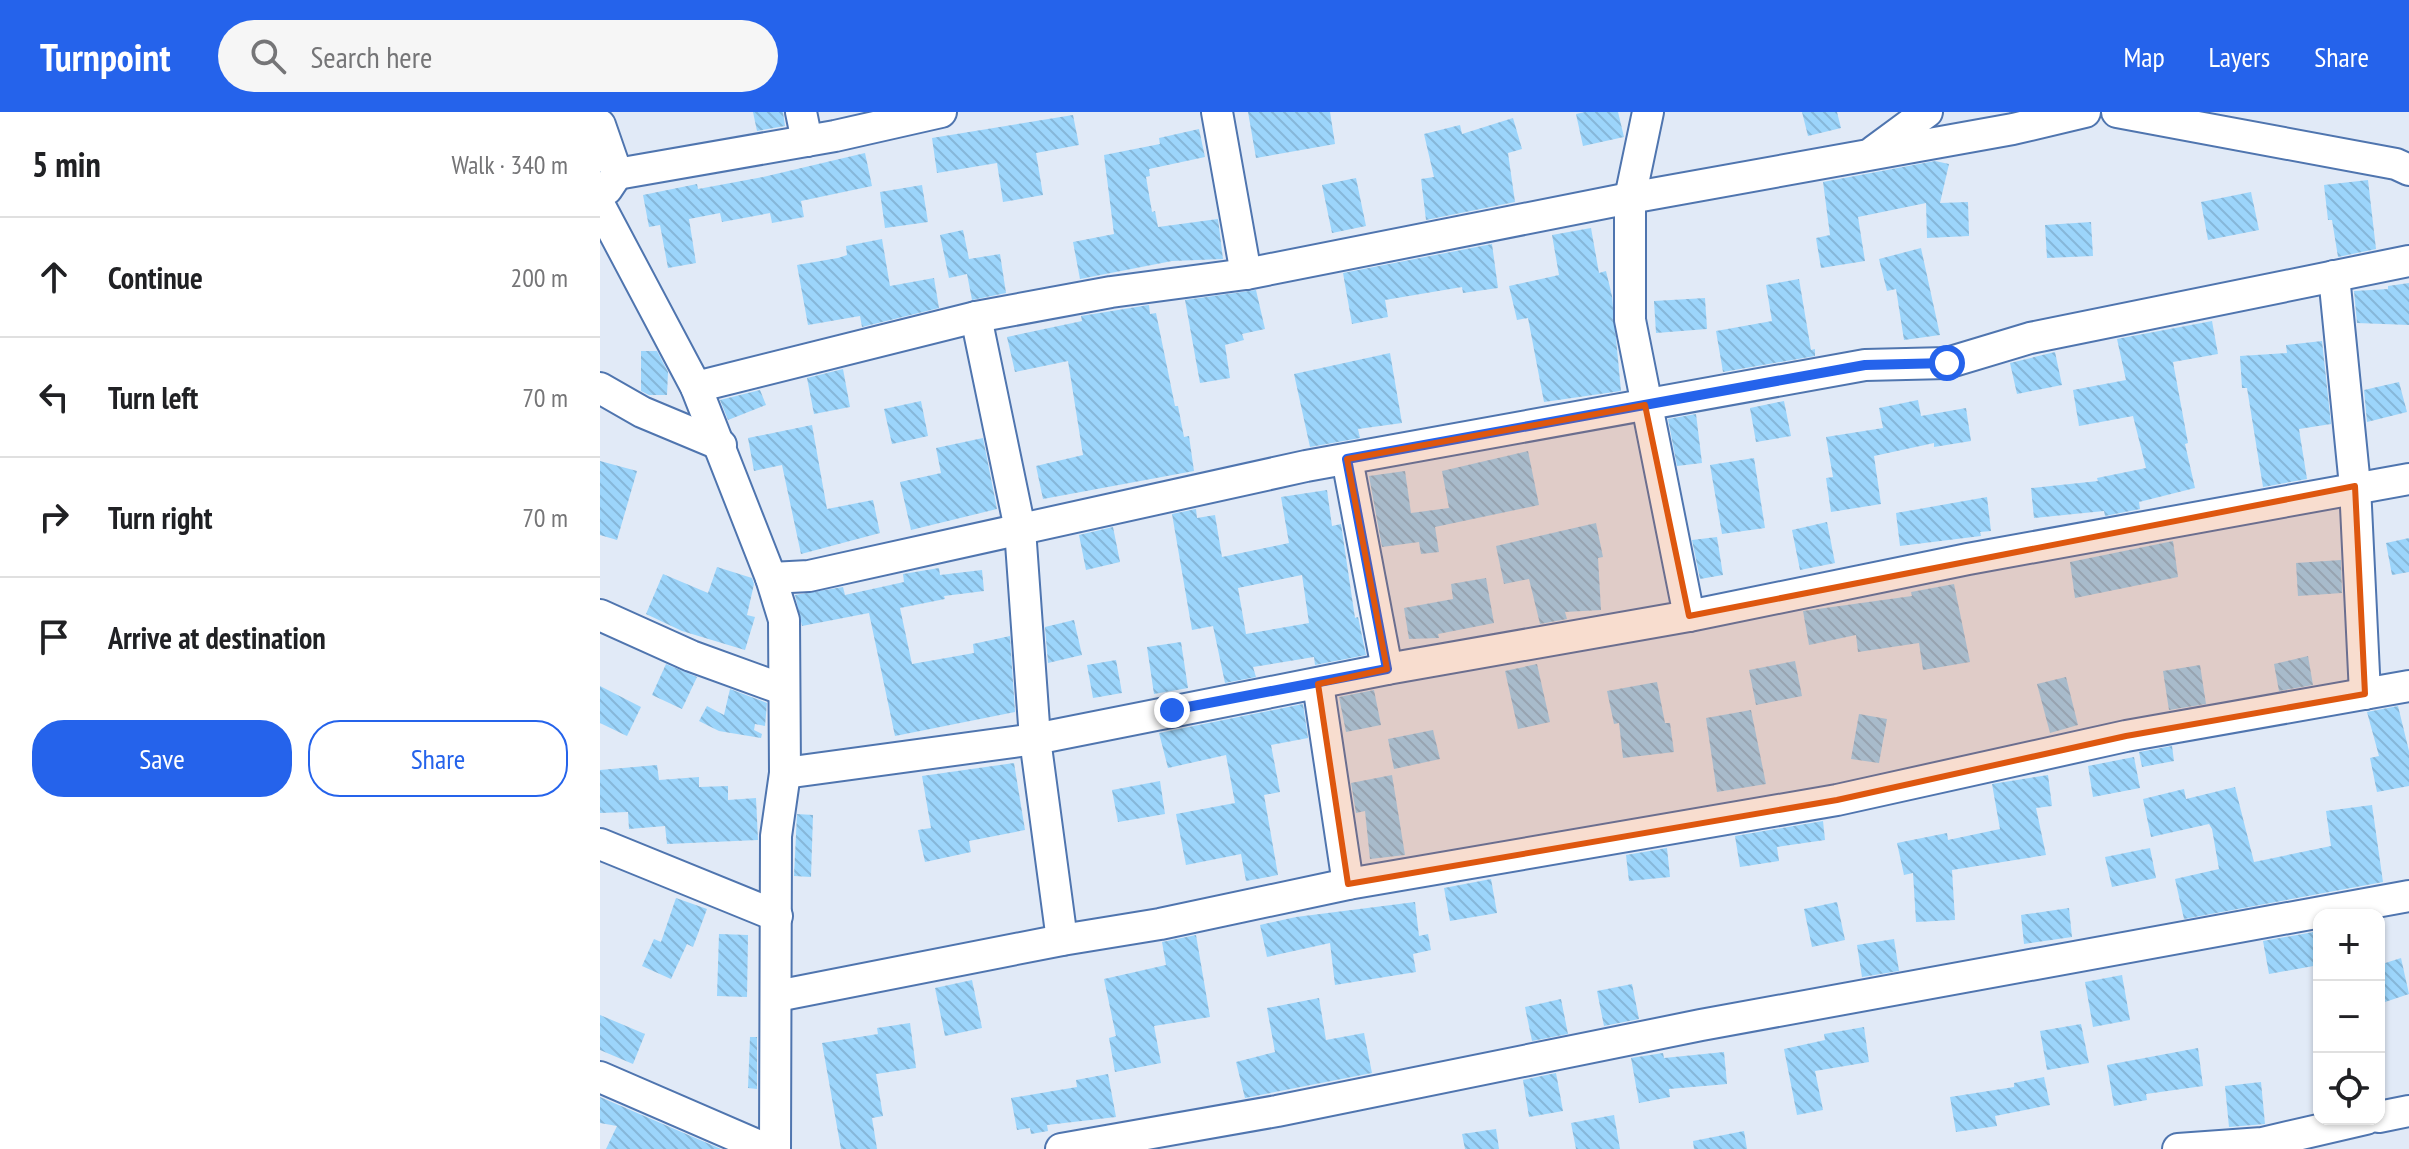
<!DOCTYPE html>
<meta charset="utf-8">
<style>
body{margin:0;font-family:"PT Sans Narrow",sans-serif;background:#f6f6f6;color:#202124}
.controls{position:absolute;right:24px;bottom:24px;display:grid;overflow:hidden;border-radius:16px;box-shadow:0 2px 6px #0004}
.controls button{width:72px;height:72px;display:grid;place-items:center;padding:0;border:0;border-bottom:2px solid #e0e0e0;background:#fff;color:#202124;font:40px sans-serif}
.stop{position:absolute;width:24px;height:24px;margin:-18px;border:6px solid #2563eb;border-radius:50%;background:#fff}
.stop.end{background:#2563eb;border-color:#fff;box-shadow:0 2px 8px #0008}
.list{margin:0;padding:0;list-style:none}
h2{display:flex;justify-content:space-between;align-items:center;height:104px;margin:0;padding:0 32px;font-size:34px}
h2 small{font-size:26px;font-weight:400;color:#757577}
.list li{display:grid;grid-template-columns:52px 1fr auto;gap:24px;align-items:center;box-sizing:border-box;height:120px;padding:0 32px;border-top:2px solid #e0e0e0}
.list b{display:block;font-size:30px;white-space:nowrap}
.list em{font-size:26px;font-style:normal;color:#757577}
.actions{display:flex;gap:16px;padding:24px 32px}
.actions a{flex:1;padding:18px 0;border:2px solid #2563eb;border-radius:32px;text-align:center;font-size:28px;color:#2563eb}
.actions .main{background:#2563eb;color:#fff}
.icon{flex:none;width:44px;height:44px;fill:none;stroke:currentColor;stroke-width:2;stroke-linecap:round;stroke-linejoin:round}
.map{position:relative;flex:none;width:1809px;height:1037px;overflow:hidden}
header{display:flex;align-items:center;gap:48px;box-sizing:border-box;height:112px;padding:0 40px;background:#2563eb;color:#fff}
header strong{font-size:38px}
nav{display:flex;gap:44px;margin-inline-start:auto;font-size:28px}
.search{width:560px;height:72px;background:#f6f6f6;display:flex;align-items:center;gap:20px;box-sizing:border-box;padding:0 28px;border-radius:44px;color:#757577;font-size:30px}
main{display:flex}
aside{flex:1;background:#fff}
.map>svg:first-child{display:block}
.building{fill:url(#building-back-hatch);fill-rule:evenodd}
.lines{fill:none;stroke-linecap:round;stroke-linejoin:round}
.minor-casing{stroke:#4f75af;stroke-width:34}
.minor{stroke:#fff;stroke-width:30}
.route{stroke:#2563eb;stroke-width:10}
.marked{fill:#de570f;fill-opacity:0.2;stroke:#de570f;stroke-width:6;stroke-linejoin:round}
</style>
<header>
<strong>Turnpoint</strong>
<div class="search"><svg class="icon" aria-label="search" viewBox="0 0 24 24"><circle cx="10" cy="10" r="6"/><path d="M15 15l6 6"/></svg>Search here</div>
<nav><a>Map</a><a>Layers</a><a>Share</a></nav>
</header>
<main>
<aside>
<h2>5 min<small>Walk · 340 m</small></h2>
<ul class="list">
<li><svg class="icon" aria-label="ahead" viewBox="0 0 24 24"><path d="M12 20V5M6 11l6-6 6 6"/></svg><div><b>Continue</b></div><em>200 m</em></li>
<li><svg class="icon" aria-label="left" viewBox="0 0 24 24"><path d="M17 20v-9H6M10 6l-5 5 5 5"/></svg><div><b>Turn left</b></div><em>70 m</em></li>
<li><svg class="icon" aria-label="right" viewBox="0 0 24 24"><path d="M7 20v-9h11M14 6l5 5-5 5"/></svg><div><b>Turn right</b></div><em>70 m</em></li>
<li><svg class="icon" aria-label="arrive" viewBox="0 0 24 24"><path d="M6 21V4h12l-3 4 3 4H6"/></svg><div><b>Arrive at destination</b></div></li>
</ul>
<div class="actions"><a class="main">Save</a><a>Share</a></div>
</aside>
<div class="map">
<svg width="1809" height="1037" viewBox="0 0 1809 1037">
<defs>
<pattern id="building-back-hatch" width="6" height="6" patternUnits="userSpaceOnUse" patternTransform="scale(2)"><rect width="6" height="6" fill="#9cd5fb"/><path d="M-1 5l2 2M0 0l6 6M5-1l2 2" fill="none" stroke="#86b7d9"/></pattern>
</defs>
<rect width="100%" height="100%" fill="#e1eaf7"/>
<g class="building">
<polygon points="153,0 183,0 185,14 157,19"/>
<polygon points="648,0 730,0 735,32 656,46"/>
<polygon points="985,0 1018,0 1024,25 983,34 976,2"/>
<polygon points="1202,0 1237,0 1241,16 1208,24"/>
<polygon points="473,3 479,33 436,41 443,83 403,90 397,51 337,61 332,26"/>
<polygon points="913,6 922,37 908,41 915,90 826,108 821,67 834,65 824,22 860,13 862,22"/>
<polygon points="599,17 605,45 549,57 550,64 546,65 552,100 555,99 558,115 618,107 623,147 572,149 480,167 473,130 514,122 504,43 560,32 559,26"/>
<polygon points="265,41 272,74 201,89 204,105 172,111 170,101 122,110 120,101 89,107 96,151 68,156 60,113 49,115 43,83 97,72 98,77 163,65"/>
<polygon points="1335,49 1349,52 1340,91 1368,90 1369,124 1327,126 1326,91 1258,105 1265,149 1221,156 1216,126 1230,123 1223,70"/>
<polygon points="756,66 766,114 732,121 722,73"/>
<polygon points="1768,68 1776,137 1738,145 1732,108 1728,108 1724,73"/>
<polygon points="322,73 328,110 285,116 280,80"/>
<polygon points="1651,80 1659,118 1608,128 1601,90"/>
<polygon points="1491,110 1493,144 1447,146 1445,113"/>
<polygon points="991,116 999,161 1006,159 1012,184 1021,279 944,290 928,206 917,208 909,174 959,163 952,123"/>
<polygon points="363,118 369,147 400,142 406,181 372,188 367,162 349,166 340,123"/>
<polygon points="282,127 290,174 334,166 339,196 262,215 260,204 208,213 197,153 238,146 247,143 246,134"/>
<polygon points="892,132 898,176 863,181 862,175 785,188 788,205 752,212 743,161"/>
<polygon points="1321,136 1340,223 1304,228 1296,177 1287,179 1279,147"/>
<polygon points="1199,167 1211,238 1215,237 1215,244 1123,260 1116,219 1172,209 1166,173"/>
<polygon points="1809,171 1809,213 1757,211 1754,179 1788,177 1788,174"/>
<polygon points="656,178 665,217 642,222 644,228 625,233 630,266 600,271 585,188"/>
<polygon points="1105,186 1107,217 1056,221 1054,189"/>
<polygon points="549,193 550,202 556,201 575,294 578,294 584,325 589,324 594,359 443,387 436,354 483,343 468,249 415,260 407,225 482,209 481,204"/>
<polygon points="1612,209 1618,242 1573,250 1588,331 1585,332 1595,376 1539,390 1540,397 1505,404 1504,399 1434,406 1431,376 1498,369 1497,366 1546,356 1533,304 1479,314 1473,278 1526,268 1517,227"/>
<polygon points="1722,229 1731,312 1699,317 1707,367 1663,375 1647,276 1642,276 1640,244 1687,241 1686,233"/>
<polygon points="41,239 57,239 68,260 67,283 49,283 41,279"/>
<polygon points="1455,240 1462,273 1417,282 1410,251"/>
<polygon points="790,241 802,311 758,317 760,326 710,335 694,262"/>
<polygon points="243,257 250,295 214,302 207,266"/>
<polygon points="1799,270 1807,300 1767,310 1764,278"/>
<polygon points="160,278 166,293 128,308 120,288"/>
<polygon points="1318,288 1321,304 1366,296 1371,329 1334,335 1334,331 1274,344 1281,392 1231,400 1226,366 1233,365 1226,325 1283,316 1279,296"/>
<polygon points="321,289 328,324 292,332 284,297"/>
<polygon points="1184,289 1191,324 1156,330 1150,296"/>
<polygon points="1096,302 1102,351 1077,354 1068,307"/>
<polygon points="212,313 227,397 273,388 280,421 201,442 182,353 154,359 148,326"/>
<polygon points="383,326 397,397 311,418 300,370 341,361 336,336"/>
<polygon points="928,339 939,393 835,415 839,440 821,442 819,430 782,435 769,364 805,359 811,401 849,396 842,359"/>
<polygon points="1154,346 1165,416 1122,422 1110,353"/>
<polygon points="0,349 37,359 17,428 0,423"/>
<path d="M727 378 732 414 741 412 755 506 758 505 766 543 715 553 714 545 653 555 656 565 625 571 613 514 592 518 572 402 596 397 597 406 615 403 622 445 689 431 681 385ZM702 463 709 511 646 522 638 476Z"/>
<polygon points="1387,385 1391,419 1380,420 1381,424 1300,434 1296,401"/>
<polygon points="1227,410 1235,451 1200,458 1192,418"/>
<polygon points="996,411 1003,445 998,446 1001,498 965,500 967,507 940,512 929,467 904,472 896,434"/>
<polygon points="513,415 520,450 486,458 479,423"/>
<polygon points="1117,425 1123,463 1100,467 1092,428"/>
<polygon points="1809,426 1809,460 1792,463 1786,431"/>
<polygon points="1573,429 1578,465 1475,486 1470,450"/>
<polygon points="1741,448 1742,481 1698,484 1696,451"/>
<polygon points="117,455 152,466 154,472 147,503 155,505 145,538 82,519 46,502 63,462 108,481"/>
<polygon points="339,456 340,463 382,458 384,479 344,484 345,487 300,496 312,552 374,541 373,532 410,524 415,600 295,624 269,501 202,514 195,483 243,475 245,483 304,470 303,462"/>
<polygon points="886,466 894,511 838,522 839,526 809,527 804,496 853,487 851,472"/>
<polygon points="1354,472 1370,550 1323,558 1319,531 1258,540 1256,523 1209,533 1203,499 1312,484 1311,480"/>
<polygon points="474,508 482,543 448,551 445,515"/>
<polygon points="581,530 588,576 554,582 547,535"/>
<polygon points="1708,544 1713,573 1679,579 1674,552"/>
<polygon points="516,548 522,581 493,586 487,553"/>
<polygon points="1195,549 1202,584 1156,593 1149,558"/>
<polygon points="66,552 97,565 82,597 52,583"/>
<polygon points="937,552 950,610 918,617 905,559"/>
<polygon points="1600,553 1606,592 1569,598 1563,559"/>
<polygon points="1466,565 1478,613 1450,621 1437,572"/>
<polygon points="1057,570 1065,611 1070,611 1074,640 1023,646 1019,611 1014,612 1007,579"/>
<polygon points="0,574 41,595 27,624 0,611"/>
<polygon points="130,577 167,591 165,614 155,612 154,618 162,622 161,626 119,619 99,609 107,594 124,603"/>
<polygon points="774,578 781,613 746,620 739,585"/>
<polygon points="703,592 708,626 671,633 680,680 664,683 678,763 646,769 641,742 586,753 576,702 635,691 626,643 568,656 559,621"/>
<polygon points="1798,594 1809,639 1809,674 1777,680 1770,646 1779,644 1767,600"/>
<polygon points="1151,598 1166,672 1117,680 1106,606"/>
<polygon points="1259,602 1287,607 1279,651 1251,647"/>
<polygon points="833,618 840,647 794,657 788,627"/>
<polygon points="1572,634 1574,649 1542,655 1539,640"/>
<polygon points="1534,645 1540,676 1493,685 1488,654"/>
<polygon points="414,651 425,718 369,729 371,740 325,750 318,718 331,716 322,664"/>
<polygon points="57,653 59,668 99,665 99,675 128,674 128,688 156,686 158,728 67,732 65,714 29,717 28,700 0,701 0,658"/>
<polygon points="792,663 805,743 770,747 765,699 756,701 751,671"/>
<polygon points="1448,663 1452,694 1436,696 1446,743 1352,758 1355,808 1316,810 1313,761 1304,763 1297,731 1347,721 1348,728 1400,717 1392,672"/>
<polygon points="560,669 565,702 518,710 512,678"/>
<polygon points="1635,675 1654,750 1731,734 1726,699 1772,693 1783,770 1584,807 1575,767 1619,757 1612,717 1609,712 1551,725 1543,687 1584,677 1586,687"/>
<polygon points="197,702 213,703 211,765 194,764"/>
<polygon points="1223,709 1225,728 1177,735 1179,749 1140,755 1135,724"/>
<polygon points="1067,736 1070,765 1029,769 1026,743"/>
<polygon points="1550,736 1556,766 1512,775 1505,745"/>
<polygon points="891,767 897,801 850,809 844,776"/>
<polygon points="76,786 107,797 93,835 87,832 71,867 42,854 54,827 61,830"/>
<polygon points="815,790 819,824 828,822 831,838 813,842 816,860 735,873 730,831 667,845 660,813 696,805"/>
<polygon points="1237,790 1245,828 1212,835 1204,797"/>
<polygon points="1469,796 1472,825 1424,832 1421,803"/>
<polygon points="1719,819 1719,853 1669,862 1663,829"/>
<polygon points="119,822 148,823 147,885 117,884"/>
<polygon points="596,823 610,905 554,914 561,951 515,960 509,926 516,924 504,867 566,853 562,830"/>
<polygon points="1294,827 1299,859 1262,865 1257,833"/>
<polygon points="1801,846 1809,882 1779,892 1779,853"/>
<polygon points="1522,863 1530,908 1493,915 1485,870"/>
<polygon points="372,868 382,916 345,924 335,876"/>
<polygon points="1032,872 1039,907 1004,914 997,879"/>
<polygon points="719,886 726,928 764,921 772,961 645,986 636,950 675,940 667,896"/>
<polygon points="961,887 968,922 932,929 925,895"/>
<polygon points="0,903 45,922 33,952 0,938"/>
<polygon points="310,911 316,956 276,962 283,1004 272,1006 277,1037 241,1037 222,931 278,922 277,916"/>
<polygon points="1481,912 1489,951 1447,958 1440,919"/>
<polygon points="1264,915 1269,950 1215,959 1223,998 1197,1003 1184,937 1225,928 1224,922"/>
<polygon points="150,925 157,925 157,977 148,976"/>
<polygon points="1598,936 1603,974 1546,982 1547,988 1514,994 1507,953"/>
<polygon points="1124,940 1127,972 1069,977 1070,985 1039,991 1031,946 1063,941 1064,946"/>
<polygon points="956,961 963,999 929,1005 923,968"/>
<polygon points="508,962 516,1005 447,1013 448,1019 431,1022 430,1016 417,1018 411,986 477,975 476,968"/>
<polygon points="1444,965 1450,993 1395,1004 1397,1014 1356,1020 1350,985 1414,975 1414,971"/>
<polygon points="1661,970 1665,1012 1629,1015 1625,974"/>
<polygon points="0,985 121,1037 6,1037 17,1014 0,1011"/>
<polygon points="1014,1003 1020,1037 976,1037 971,1011"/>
<polygon points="896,1017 899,1037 865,1037 862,1022"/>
<polygon points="1144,1019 1147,1037 1094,1037 1093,1029"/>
</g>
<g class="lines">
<defs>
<g id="minor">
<polyline points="201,0 207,29"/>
<polyline points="617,0 646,162"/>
<polyline points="1048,0 1030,86 1030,208 1089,504"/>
<polyline points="1517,0 1796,52 1809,58"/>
<polyline points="0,13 17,62 7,77"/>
<polyline points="1274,39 1327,0"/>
<polyline points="17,62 235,24 341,0"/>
<polyline points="0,94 96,275 171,466 184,508 185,661 176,724 175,1037"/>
<polyline points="1734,164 1755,374 1765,582"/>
<polyline points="376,205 420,417 435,627 462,828"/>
<polyline points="96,275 376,205 511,180 646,162 1030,86 1413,17 1485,0"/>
<polyline points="0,276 42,300 121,333"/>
<polyline points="747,347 787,557"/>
<polyline points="171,466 209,464 706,354 1265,253 1347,251 1430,226 1809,149"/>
<polyline points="0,503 91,544 182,577"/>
<polyline points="718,572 748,772"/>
<polyline points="185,661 435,627 787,557 1089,504 1368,447 1809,367"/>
<polyline points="0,732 177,804"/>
<polyline points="177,884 462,828 560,812 748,772 1237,688 1526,624 1809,574"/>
<polyline points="0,965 166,1037"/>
<polyline points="1779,1005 1809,999"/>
<polyline points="461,1037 677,999 1101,913 1809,784"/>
<polyline points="1578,1037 1662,1031 1766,1007"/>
</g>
</defs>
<use href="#minor" class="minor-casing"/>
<use href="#minor" class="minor"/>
</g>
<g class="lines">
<polyline class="route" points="572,598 787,557 747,347 1265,253 1347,251"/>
</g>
<path class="marked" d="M1045 293 1089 504 1755 374 1765 582 1526 624 1237 688 748 772 718 572 787 557 747 347Z"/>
</svg>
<div class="controls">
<button>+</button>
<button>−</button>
<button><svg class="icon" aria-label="locate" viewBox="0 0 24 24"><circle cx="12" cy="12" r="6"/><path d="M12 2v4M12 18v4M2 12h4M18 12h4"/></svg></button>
</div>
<div class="stop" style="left:1347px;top:251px"></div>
<div class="stop end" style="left:572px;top:598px"></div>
</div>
</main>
